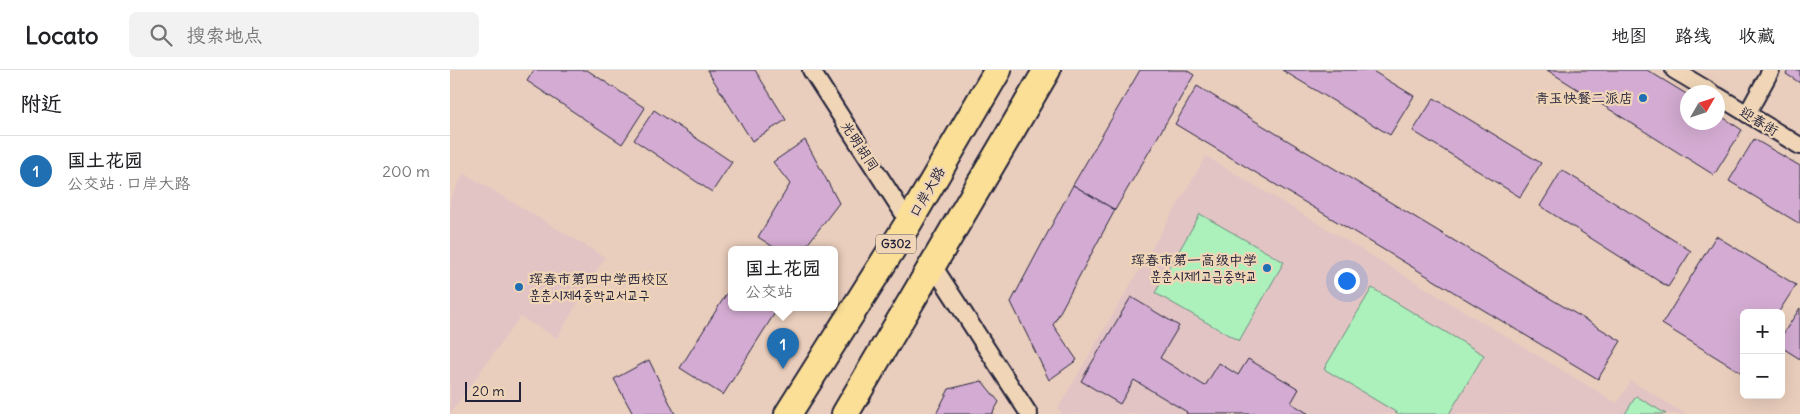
<!DOCTYPE html>
<html lang="zh">
<meta charset="utf-8">
<style>
body{margin:0;font-family:Delius,"LXGW WenKai TC","Poor Story",sans-serif;background:#f2f2f2;color:#202124}
.controls{position:absolute;right:15px;bottom:15px;display:grid;overflow:hidden;border-radius:8px;box-shadow:0 5px 20px #0002}
.controls button{width:45px;height:45px;display:grid;place-items:center;padding:0;border:0;border-bottom:1px solid #e0e0e0;background:#fff;color:#202124;font:25px sans-serif}
.compass{position:absolute;left:1230px;top:15px;width:45px;height:45px;border-radius:50%;background:#fff;box-shadow:0 5px 20px #0002;rotate:51deg}
.scale{position:absolute;left:15px;bottom:12px;width:56px;box-sizing:border-box;padding-left:5px;border:2px solid #22223b;border-top:0;font-size:14px;line-height:18px;white-space:nowrap;color:#22223b;-webkit-text-stroke:4px #f0d6b7;paint-order:stroke}
.you{position:absolute;left:896px;top:210px;width:18px;height:18px;margin:-12px;border:4px solid #fff;border-radius:50%;background:#1a73e8;box-shadow:0 0 0 8px #1a73e833}
.badge{display:grid;place-items:center;width:32px;height:32px;border-radius:50%;background:#1f6fb2;color:#fff;font-size:16px;font-weight:700}
.pin{position:absolute;translate:-50% -41px;filter:drop-shadow(0 1px 2px #0008)}
.pin::after{content:'';position:absolute;top:26px;width:18px;height:15px;background:inherit;clip-path:polygon(0 0,100% 0,50% 100%)}
.popup{position:absolute;left:278px;top:176px;width:110px;height:65px;box-sizing:border-box;display:grid;place-content:center;border-radius:8px;background:#fff;filter:drop-shadow(0 1px 4px #0005);font-size:16px;white-space:nowrap;color:#757577}
.popup b{font-size:19px;color:#202124}
.popup::after{content:'';position:absolute;left:50%;top:100%;margin-left:-10px;border:10px solid transparent;border-top-color:#fff}
.list{margin:0;padding:0;list-style:none}
h2{display:flex;justify-content:space-between;align-items:center;height:65px;margin:0;padding:0 20px;font-size:21px}
h2 small{font-size:16px;font-weight:400;color:#757577}
.list li{display:grid;grid-template-columns:32px 1fr auto;gap:15px;align-items:center;box-sizing:border-box;height:70px;padding:0 20px;border-top:1px solid #e0e0e0}
.list b{display:block;font-size:19px;white-space:nowrap}
.list p{margin:0;font-size:16px;white-space:nowrap;color:#757577}
.list em{font-size:16px;font-style:normal;color:#757577}
.icon{flex:none;width:28px;height:28px;fill:none;stroke:currentColor;stroke-width:2;stroke-linecap:round;stroke-linejoin:round}
.map{position:relative;flex:none;width:1350px;height:344px;overflow:hidden}
header{display:flex;align-items:center;gap:30px;box-sizing:border-box;height:70px;padding:0 25px;background:#fff;border-bottom:1px solid #e0e0e0}
header strong{font-size:24px}
nav{display:flex;gap:28px;margin-inline-start:auto;font-size:18px}
.search{width:350px;height:45px;background:#f2f2f2;display:flex;align-items:center;gap:12px;box-sizing:border-box;padding:0 18px;border-radius:8px;color:#757577;font-size:19px}
main{display:flex}
aside{flex:1;background:#fff}
.map>svg:first-child{display:block}
.built{fill:#e3c4c4}
.green{fill:#acf1bc;stroke:#678a7c}
.building{fill:#d4acd3;stroke:#22223b}
.lines{fill:none;stroke-linecap:round;stroke-linejoin:round}
.minor-casing{stroke:#22223b;stroke-width:20}
.trunk-casing{stroke:#22223b;stroke-width:30}
.minor{stroke:#f0d6b7;stroke-width:16}
.trunk{stroke:#fbdf96;stroke-width:26}
.poi-dot{fill:#1f6fb2;stroke:#f0d6b7;stroke-width:2}
.labels{text-anchor:middle;stroke-width:4.5;stroke-linejoin:round;paint-order:stroke}
.shield{fill:#f0d6b7;stroke:#605860;stroke-width:1}
.shield-label{font-size:12px;font-weight:bold;fill:#22223b}
.poi-label{font-size:14px;fill:#22223b;stroke:#f0d6b7;text-anchor:end}
.street-label{font-size:14px;fill:#22223b;stroke:#f0d6b7}
</style>
<header>
<strong>Locato</strong>
<div class="search"><svg class="icon" aria-label="search" viewBox="0 0 24 24"><circle cx="10" cy="10" r="6"/><path d="M15 15l6 6"/></svg>搜索地点</div>
<nav><a>地图</a><a>路线</a><a>收藏</a></nav>
</header>
<main>
<aside>
<h2>附近<small></small></h2>
<ul class="list">
<li><span class="badge">1</span><div><b>国土花园</b><p>公交站 · 口岸大路</p></div><em>200 m</em></li>
</ul>
</aside>
<div class="map">
<svg width="1350" height="344" viewBox="0 0 1350 344">
<rect width="100%" height="100%" fill="#eacebd"/>
<filter id="ink" filterUnits="userSpaceOnUse"><feTurbulence type="fractalNoise" baseFrequency=".02" numOctaves="2"/><feDisplacementMap in="SourceGraphic" scale="10" xChannelSelector="R" yChannelSelector="G"/><feConvolveMatrix kernelMatrix="1 2 1 2 8 2 1 2 1" color-interpolation-filters="sRGB"/></filter>
<g filter="url(#ink)">
<g class="built">
<polygon points="756,86 1167,333 1181,311 1236,344 612,344 608,338"/>
<polygon points="14,103 155,187 107,268 70,247 0,344 0,129"/>
</g>
<g class="green">
<polygon points="750,144 834,192 789,271 705,223"/>
<polygon points="922,218 1034,285 999,344 949,344 874,299"/>
<polygon points="1186,326 1216,344 1175,344"/>
</g>
<g class="building">
<polygon points="84,0 137,0 195,38 172,74 77,11"/>
<polygon points="257,0 305,0 336,50 302,71"/>
<polygon points="690,0 736,0 744,5 665,140 623,115"/>
<polygon points="832,0 921,0 964,26 940,65"/>
<polygon points="1097,0 1197,0 1238,25 1238,52 1268,52 1268,44 1292,60 1264,105"/>
<polygon points="1339,0 1350,0 1350,13 1336,4"/>
<polygon points="747,16 1171,271 1148,309 725,54"/>
<polygon points="984,28 1091,93 1070,127 963,61"/>
<polygon points="204,40 282,92 262,122 184,70"/>
<polygon points="1304,69 1350,96 1350,154 1279,111"/>
<polygon points="355,70 389,133 353,180 328,180 308,167 340,114 323,92"/>
<polygon points="1112,100 1241,181 1218,217 1090,136"/>
<polygon points="623,115 665,140 603,255 627,290 599,310 561,232"/>
<polygon points="1266,166 1346,215 1328,243 1294,243 1294,299 1292,303 1212,254"/>
<polygon points="282,215 282,238 328,238 273,325 230,298"/>
<polygon points="681,227 729,256 710,288 755,316 769,293 788,305 798,289 849,319 841,333 859,344 736,344 737,342 684,310 670,334 631,311"/>
<polygon points="1350,238 1350,289 1331,277 1331,267"/>
<polygon points="199,290 225,344 183,344 164,309"/>
<polygon points="532,311 549,332 542,344 486,344 499,319"/>
</g>
<g class="lines">
<defs>
<g id="minor">
<polyline points="361,0 459,152"/>
<polyline points="1224,0 1261,22"/>
<polyline points="1268,26 1350,76"/>
<polyline points="1297,44 1321,0"/>
<polyline points="482,194 579,344"/>
</g>
<g id="trunk">
<polyline points="338,344 459,152 548,0"/>
<polyline points="395,344 597,0"/>
</g>
</defs>
<use href="#minor" class="minor-casing"/>
<use href="#trunk" class="trunk-casing"/>
<use href="#minor" class="minor"/>
<use href="#trunk" class="trunk"/>
</g>
</g>
<g class="poi-dot">
<circle cx="1193" cy="28" r="5"/>
<circle cx="817" cy="198" r="5"/>
<circle cx="69" cy="217" r="5"/>
</g>
<g class="labels">
<rect class="shield" x="426" y="164.5" width="40" height="19" rx="4"/>
<g class="shield-label">
<text x="446" y="178">G302</text>
</g>
<g class="poi-label">
<text x="1183" y="33">青玉快餐二派店</text>
<text x="807" y="195">珲春市第一高级中学<tspan x="807" dy="16">훈춘시제1고급중학교</tspan></text>
<text x="79" y="214" text-anchor="start">珲春市第四中学西校区<tspan x="79" dy="16">훈춘시제4중학교서교구</tspan></text>
</g>
<g class="street-label">
<text transform="translate(1309 51) rotate(31)" y="5">迎春街</text>
<text transform="translate(410 76) rotate(57)" y="5">光明胡同</text>
<text transform="translate(477 122) rotate(-60)" y="5">口岸大路</text>
</g>
</g>
</svg>
<div class="controls">
<button>+</button>
<button>−</button>
</div>
<svg class="compass" viewBox="-18 -18 36 36"><path d="M0-13l5 13h-10z" fill="#e53935"/><path d="M0 13l5-13h-10z" fill="#757577"/></svg>
<div class="scale">20 m</div>
<div class="you"></div>
<div class="pin badge" style="left:333px;top:299px">1</div>
<div class="popup"><b>国土花园</b>公交站</div>
</div>
</main>
